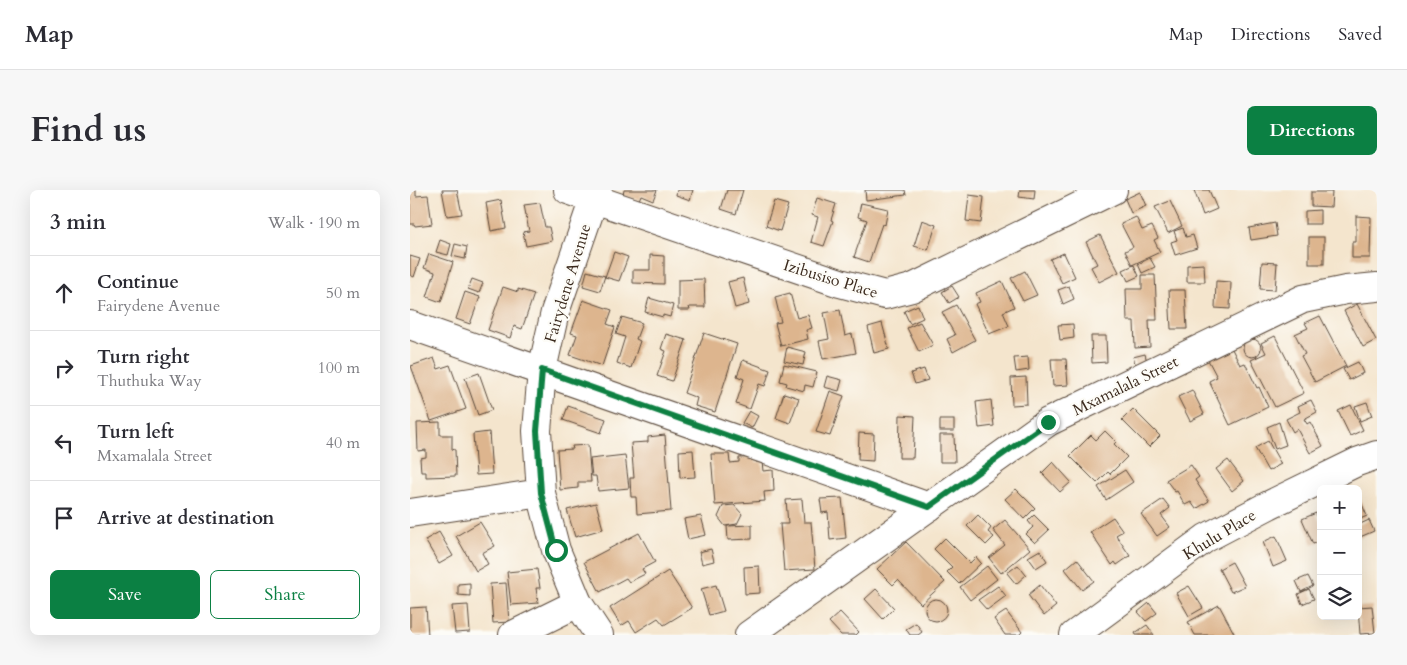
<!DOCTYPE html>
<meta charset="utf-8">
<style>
body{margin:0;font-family:Cardo,serif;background:#f7f7f7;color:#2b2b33}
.controls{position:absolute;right:15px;bottom:15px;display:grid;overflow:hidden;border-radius:8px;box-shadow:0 5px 20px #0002}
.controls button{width:45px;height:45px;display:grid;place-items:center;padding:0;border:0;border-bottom:1px solid #e1e1e2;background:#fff;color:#2b2b33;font:25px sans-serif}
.stop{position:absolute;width:15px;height:15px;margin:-11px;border:4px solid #0b8043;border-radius:50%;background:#fff}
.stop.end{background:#0b8043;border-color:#fff;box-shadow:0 1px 5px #0008}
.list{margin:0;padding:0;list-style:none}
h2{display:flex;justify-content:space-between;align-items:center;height:65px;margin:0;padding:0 20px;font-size:21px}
h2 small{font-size:16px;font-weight:400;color:#7c7c81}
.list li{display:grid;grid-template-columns:32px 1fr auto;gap:15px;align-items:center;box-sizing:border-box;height:75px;padding:0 20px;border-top:1px solid #e1e1e2}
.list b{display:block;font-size:19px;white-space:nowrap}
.list p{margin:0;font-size:16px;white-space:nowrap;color:#7c7c81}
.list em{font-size:16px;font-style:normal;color:#7c7c81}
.actions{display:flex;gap:10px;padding:15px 20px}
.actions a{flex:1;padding:11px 0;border:1px solid #0b8043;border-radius:8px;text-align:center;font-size:18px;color:#0b8043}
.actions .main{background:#0b8043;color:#fff}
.icon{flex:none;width:28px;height:28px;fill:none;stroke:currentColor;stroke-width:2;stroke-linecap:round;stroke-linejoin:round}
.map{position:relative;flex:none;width:967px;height:445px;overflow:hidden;border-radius:8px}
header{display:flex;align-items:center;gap:30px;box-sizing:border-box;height:70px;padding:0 25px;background:#fff;border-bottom:1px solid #e1e1e2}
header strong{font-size:24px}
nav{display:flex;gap:28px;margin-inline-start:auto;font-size:18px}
.intro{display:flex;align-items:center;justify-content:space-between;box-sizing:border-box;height:120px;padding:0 30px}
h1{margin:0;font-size:35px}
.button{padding:12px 22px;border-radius:8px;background:#0b8043;color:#fff;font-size:18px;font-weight:700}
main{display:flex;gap:30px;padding:0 30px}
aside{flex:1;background:#fff;border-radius:8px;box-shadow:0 5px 20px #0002}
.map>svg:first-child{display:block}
.building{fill:#ddb58e}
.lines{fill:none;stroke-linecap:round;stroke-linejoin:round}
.minor-casing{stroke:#574638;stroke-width:30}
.minor{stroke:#fff;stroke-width:28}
.route{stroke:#0b8043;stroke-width:6}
.labels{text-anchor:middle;stroke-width:4.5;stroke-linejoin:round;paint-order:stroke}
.street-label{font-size:16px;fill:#3b2a1e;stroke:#fdfcf7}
</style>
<header>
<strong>Map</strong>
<nav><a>Map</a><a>Directions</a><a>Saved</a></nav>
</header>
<div class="intro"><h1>Find us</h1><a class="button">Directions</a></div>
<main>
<aside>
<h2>3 min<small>Walk · 190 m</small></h2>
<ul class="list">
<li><svg class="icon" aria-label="ahead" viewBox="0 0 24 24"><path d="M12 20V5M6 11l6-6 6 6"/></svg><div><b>Continue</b><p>Fairydene Avenue</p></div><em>50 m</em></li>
<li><svg class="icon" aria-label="right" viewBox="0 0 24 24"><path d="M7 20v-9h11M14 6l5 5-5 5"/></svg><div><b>Turn right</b><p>Thuthuka Way</p></div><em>100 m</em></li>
<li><svg class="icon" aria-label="left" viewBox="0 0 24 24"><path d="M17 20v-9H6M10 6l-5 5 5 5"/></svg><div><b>Turn left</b><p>Mxamalala Street</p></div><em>40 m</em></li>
<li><svg class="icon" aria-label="arrive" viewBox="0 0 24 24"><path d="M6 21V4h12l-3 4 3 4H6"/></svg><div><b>Arrive at destination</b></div></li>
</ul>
<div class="actions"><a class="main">Save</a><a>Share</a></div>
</aside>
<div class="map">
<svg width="967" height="445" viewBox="0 0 967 445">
<rect width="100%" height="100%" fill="#fdfcf7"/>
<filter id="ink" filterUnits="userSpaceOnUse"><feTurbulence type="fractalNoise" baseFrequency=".02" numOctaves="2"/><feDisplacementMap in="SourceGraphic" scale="10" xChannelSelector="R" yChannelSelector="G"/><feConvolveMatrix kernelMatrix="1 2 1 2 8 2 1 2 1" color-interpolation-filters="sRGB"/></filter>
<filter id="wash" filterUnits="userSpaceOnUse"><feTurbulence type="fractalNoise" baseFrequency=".0096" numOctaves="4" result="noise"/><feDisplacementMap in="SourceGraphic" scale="20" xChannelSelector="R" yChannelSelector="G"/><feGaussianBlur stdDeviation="1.12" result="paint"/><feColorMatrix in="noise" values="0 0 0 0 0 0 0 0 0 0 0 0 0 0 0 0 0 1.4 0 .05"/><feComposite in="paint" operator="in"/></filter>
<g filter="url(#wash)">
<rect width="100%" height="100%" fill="#f4e5cd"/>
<g id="blocks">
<g class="building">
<polygon points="0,0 6,0 6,6 18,5 22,34 5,36 4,34 0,34"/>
<polygon points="32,0 47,0 52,24 37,26"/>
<polygon points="214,0 247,0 243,10 231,5 229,10 213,5"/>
<polygon points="267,0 283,0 280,10 266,5"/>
<polygon points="317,0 333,0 326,24 311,19"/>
<polygon points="455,0 495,0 496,5 456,10"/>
<polygon points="610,0 625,0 624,9 609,7"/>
<polygon points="784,0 799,0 807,19 793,25"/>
<polygon points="730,2 736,16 721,23 715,9"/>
<polygon points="901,2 922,2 921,17 901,16"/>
<polygon points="559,5 574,7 571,33 556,31"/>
<polygon points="407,8 426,14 421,30 423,31 414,56 401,52 408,27 402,25"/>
<polygon points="91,10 96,38 81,41 76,13"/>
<polygon points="364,11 378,15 370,41 356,36"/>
<polygon points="760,11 772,36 758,43 745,17"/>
<polygon points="130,13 135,37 139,37 142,51 116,56 113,42 119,41 114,15"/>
<polygon points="451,13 478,19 475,35 472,34 459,72 444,67 457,30 448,27"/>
<polygon points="910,20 910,34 895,34 895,21"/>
<polygon points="946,26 961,27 960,68 942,68 942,52 946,52"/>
<polygon points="726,27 732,40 742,36 748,48 744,50 750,62 722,75 715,61 723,57 711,34"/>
<polygon points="512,30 526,35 518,60 504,56"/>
<polygon points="865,33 867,46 841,50 839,38"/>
<polygon points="773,38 776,47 783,45 787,58 765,65 761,52 767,50 764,41"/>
<polygon points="690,45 709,82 689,92 681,77 687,74 676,52"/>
<rect x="899" y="47" width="15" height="27"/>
<polygon points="30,50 41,54 38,65 26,62"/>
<polygon points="45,54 57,57 55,69 42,66"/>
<polygon points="204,62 218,67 209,91 195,87"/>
<polygon points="654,63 665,87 652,93 640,69"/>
<polygon points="19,64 43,72 31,112 17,107 25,82 14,78"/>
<polygon points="240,65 254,66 254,94 223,93 223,80 240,80"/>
<polygon points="0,66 10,69 4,87 0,85"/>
<polygon points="740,68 745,77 732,83 728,74"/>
<polygon points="852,72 867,73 865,100 850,99"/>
<polygon points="794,74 795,92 777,92 777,75"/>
<polygon points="724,75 729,86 718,91 713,80"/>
<polygon points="177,81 195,86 190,101 173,96"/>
<polygon points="615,81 627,105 613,111 601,88"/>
<polygon points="732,85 745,85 747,130 739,130 740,157 725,158 724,131 717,131 716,99 732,99"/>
<polygon points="333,88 339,114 325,118 318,92"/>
<polygon points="62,89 73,93 69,103 58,99"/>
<polygon points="294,89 295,117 279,117 280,120 268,120 268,90"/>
<polygon points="592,91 604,117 593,122 599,136 579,144 565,114 570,112 566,103"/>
<polygon points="806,91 821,92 820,119 805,118"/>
<polygon points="542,96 549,107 539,113 532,102"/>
<polygon points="659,96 664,109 653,114 648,100"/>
<polygon points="93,97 108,102 108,99 124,104 112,139 104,136 100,148 78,140"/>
<polygon points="759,100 775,100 777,139 761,139"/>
<polygon points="55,102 70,107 60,134 46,129"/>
<polygon points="380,103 387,128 398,125 402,138 396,140 398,149 371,156 365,133 371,132 365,107"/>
<polygon points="239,108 263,115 260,127 253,125 253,127 235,122"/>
<polygon points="173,110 202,120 197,134 205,137 192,176 160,165 167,145 161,143"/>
<polygon points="947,114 966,150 953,157 934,121"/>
<polygon points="508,115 513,128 500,134 494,121"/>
<polygon points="546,115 565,150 543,162 537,149 545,145 532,122"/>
<polygon points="430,120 435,146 442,144 446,163 413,169 409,151 419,149 414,123"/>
<polygon points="910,126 936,176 905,192 891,166 895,164 885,144 898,138 895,133"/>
<polygon points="212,127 232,133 226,149 230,151 221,178 207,173 215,147 206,144"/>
<polygon points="510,132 523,155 509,162 497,138"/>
<polygon points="472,133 479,159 464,163 458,137"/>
<polygon points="663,134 664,148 650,150 648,135"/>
<polygon points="294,143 327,154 305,222 285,216 287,208 274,203"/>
<polygon points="256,144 276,150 262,191 247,186 256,161 251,159"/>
<polygon points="681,146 696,146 697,172 682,173"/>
<polygon points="865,146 894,203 865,217 841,170 856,163 851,153"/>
<circle cx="842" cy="158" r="9"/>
<polygon points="377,157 396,162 393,175 374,171"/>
<polygon points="821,157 830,175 835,173 847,198 849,197 858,217 820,235 799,191 807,187 797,168"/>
<polygon points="735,164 738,176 727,179 723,167"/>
<polygon points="618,167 619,180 606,182 604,168"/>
<polygon points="24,168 28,179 40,175 56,219 21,231 1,176"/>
<polygon points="641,169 656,169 658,195 643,196"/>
<polygon points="333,170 360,180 355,196 349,194 340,219 326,214 334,189 327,186"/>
<polygon points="948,172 953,183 939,190 933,179"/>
<polygon points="374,174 407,182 403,197 395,195 394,201 376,196 377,193 370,191"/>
<polygon points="514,179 518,190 505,194 501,183"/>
<polygon points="69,183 82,220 68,225 55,188"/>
<polygon points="417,186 432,190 429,201 414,197"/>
<polygon points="616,187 617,214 602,215 601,188"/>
<polygon points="782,200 794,224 780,231 768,207"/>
<polygon points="420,201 434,206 420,246 406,242"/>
<polygon points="374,203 389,208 380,233 366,228"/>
<polygon points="581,210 584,236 569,238 566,212"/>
<polygon points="901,210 907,222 894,229 897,234 900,232 913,256 900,263 887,239 883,242 876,229 890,222 888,216"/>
<polygon points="957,212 962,226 950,231 945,216"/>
<polygon points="941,215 953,240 940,246 928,221"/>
<polygon points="158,216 196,229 191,243 153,230"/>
<polygon points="723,219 750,246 739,257 712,230"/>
<polygon points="339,221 348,226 342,238 332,233"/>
<polygon points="490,225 505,226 503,268 489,268"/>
<rect x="530" y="230" width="14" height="11"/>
<polygon points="30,232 30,245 42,245 42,259 45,260 46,286 16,287 16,282 11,282 10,268 16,267 16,260 8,261 7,233"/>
<polygon points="869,232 876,255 865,259 857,237"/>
<polygon points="695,241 706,252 704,254 717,267 700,284 698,282 687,293 660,266 681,245 686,250"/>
<polygon points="79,242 82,284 66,285 63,244"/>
<polygon points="449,243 464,244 463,271 448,270"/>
<polygon points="255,245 261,321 227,324 226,307 221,307 220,288 224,288 221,253 238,252 238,247"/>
<polygon points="530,245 544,245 545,272 530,272"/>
<polygon points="858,251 871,274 858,281 845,258"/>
<polygon points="178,255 181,292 168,292 168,298 150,300 147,260 163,259 162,256"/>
<polygon points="283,260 285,287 270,288 269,261"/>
<polygon points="301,264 319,264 320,273 329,272 329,268 345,267 346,272 352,272 353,281 363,280 364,301 354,302 355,311 305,315"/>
<polygon points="215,265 219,298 188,301 186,286 182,286 180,269"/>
<polygon points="818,270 834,291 822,301 806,279"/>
<polygon points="643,272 661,292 650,302 632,283"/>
<polygon points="781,275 789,287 785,290 799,311 786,319 781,312 775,315 767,301 765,302 756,290"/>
<polygon points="715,280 723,292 696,310 688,297"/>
<polygon points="606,299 625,318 614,329 595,309"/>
<polygon points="948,305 957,326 948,330"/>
<polygon points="432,308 436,348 420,350 418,322 412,323 410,309"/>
<polygon points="392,309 394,332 401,332 405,379 374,381 370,334 378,334 376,310"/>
<polygon points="753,309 760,318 751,325 760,337 747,346 731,324"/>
<polygon points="186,313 193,339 165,347 157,320"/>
<polygon points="324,315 332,324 327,334 315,336 308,327 313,316"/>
<polygon points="906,323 911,335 911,351 903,354 892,329"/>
<polygon points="568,325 581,338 578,342 584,347 576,355 557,336"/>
<polygon points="624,325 639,340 625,353 616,344 623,337 618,331"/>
<polygon points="291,326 296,345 278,349 274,329"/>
<polygon points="703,327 713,341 706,345 720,366 707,375 705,372 702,375 680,342"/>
<polygon points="595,330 620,359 591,383 579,368 595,355 583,340"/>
<polygon points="959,330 964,341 950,347 948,335"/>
<polygon points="70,332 85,356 72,363 78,374 66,381 46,346"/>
<polygon points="342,335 342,349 318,350 317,336"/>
<polygon points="29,342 43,366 29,374 15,350"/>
<polygon points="229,343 245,372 232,379 235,384 219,392 216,388 190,402 174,372"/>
<polygon points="866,346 877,371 863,377 853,352"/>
<polygon points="535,348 560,373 566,367 571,373 549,394 537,382 542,377 524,359"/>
<polygon points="496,352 535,392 511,414 488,390 483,395 467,379"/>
<polygon points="301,359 304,371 292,374 289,362"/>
<polygon points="630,360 637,371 626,378 618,367"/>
<polygon points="667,369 684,391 672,400 655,379"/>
<polygon points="822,372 835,396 821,402 809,379"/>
<polygon points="608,375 616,385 606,394 597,383"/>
<polygon points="349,376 350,403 335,404 334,377"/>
<polygon points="577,376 587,389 560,410 550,397"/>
<polygon points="127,379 130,398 126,398 128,413 101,415 97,382"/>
<polygon points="258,381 282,418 254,435 248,428 226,442 219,431 211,436 200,418"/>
<polygon points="898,386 903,396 891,402 886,391"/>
<polygon points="60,393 60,406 48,405 48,394"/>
<polygon points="96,393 99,432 83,433 80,394"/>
<polygon points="306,395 314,421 299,425 291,399"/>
<polygon points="630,395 646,416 634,426 618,405"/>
<polygon points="588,396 596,406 577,420 568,410"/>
<polygon points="779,396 793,418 779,426 766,403"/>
<polygon points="466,399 484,418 473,429 455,409"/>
<polygon points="899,399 904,409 892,414 888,404"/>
<circle cx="526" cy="420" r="11"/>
<polygon points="739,413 747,423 736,431 728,422"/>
<polygon points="58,415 60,442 45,443 42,416"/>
<polygon points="809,415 825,445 785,445 778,432"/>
<polygon points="962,416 965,443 950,444 948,417"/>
<polygon points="16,417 18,445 0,445 0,418"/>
<polygon points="596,421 612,442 609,445 595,445 584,429"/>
<polygon points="430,422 449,442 446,445 431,445 419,432"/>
<polygon points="506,433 512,442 508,445 500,445 496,439"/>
<polygon points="737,435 744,445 726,445 725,443"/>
</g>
</g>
</g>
<g filter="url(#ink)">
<use href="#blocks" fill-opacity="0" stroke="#574638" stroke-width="1"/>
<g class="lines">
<defs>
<g id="minor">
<polyline points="158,0 430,93 475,105 502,98 703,0"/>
<polyline points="187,0 145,122 132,180 127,241 131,303 146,360 168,413 189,445"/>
<polyline points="0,135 519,317"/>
<polyline points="0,323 131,303"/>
<polyline points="103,445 168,413"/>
<polyline points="339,445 638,232 893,109 936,100 967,97"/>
<polyline points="664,445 796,348 859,315 947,272 967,265"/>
</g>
</defs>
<use href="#minor" class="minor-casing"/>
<use href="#minor" class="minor"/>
</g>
</g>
<g class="lines" filter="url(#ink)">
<polyline class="route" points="146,360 131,303 127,241 132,180 519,317 638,232"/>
</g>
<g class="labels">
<g class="street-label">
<text transform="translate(421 88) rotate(17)" y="6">Izibusiso Place</text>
<text transform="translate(157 93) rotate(-73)" y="6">Fairydene Avenue</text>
<text transform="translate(715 195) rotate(-26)" y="6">Mxamalala Street</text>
<text transform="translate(809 344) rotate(-31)" y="6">Khulu Place</text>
</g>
</g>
</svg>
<div class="controls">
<button>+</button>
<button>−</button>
<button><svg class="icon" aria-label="layers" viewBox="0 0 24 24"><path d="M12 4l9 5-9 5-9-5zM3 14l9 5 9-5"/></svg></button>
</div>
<div class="stop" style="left:146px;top:360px"></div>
<div class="stop end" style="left:638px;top:232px"></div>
</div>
</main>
